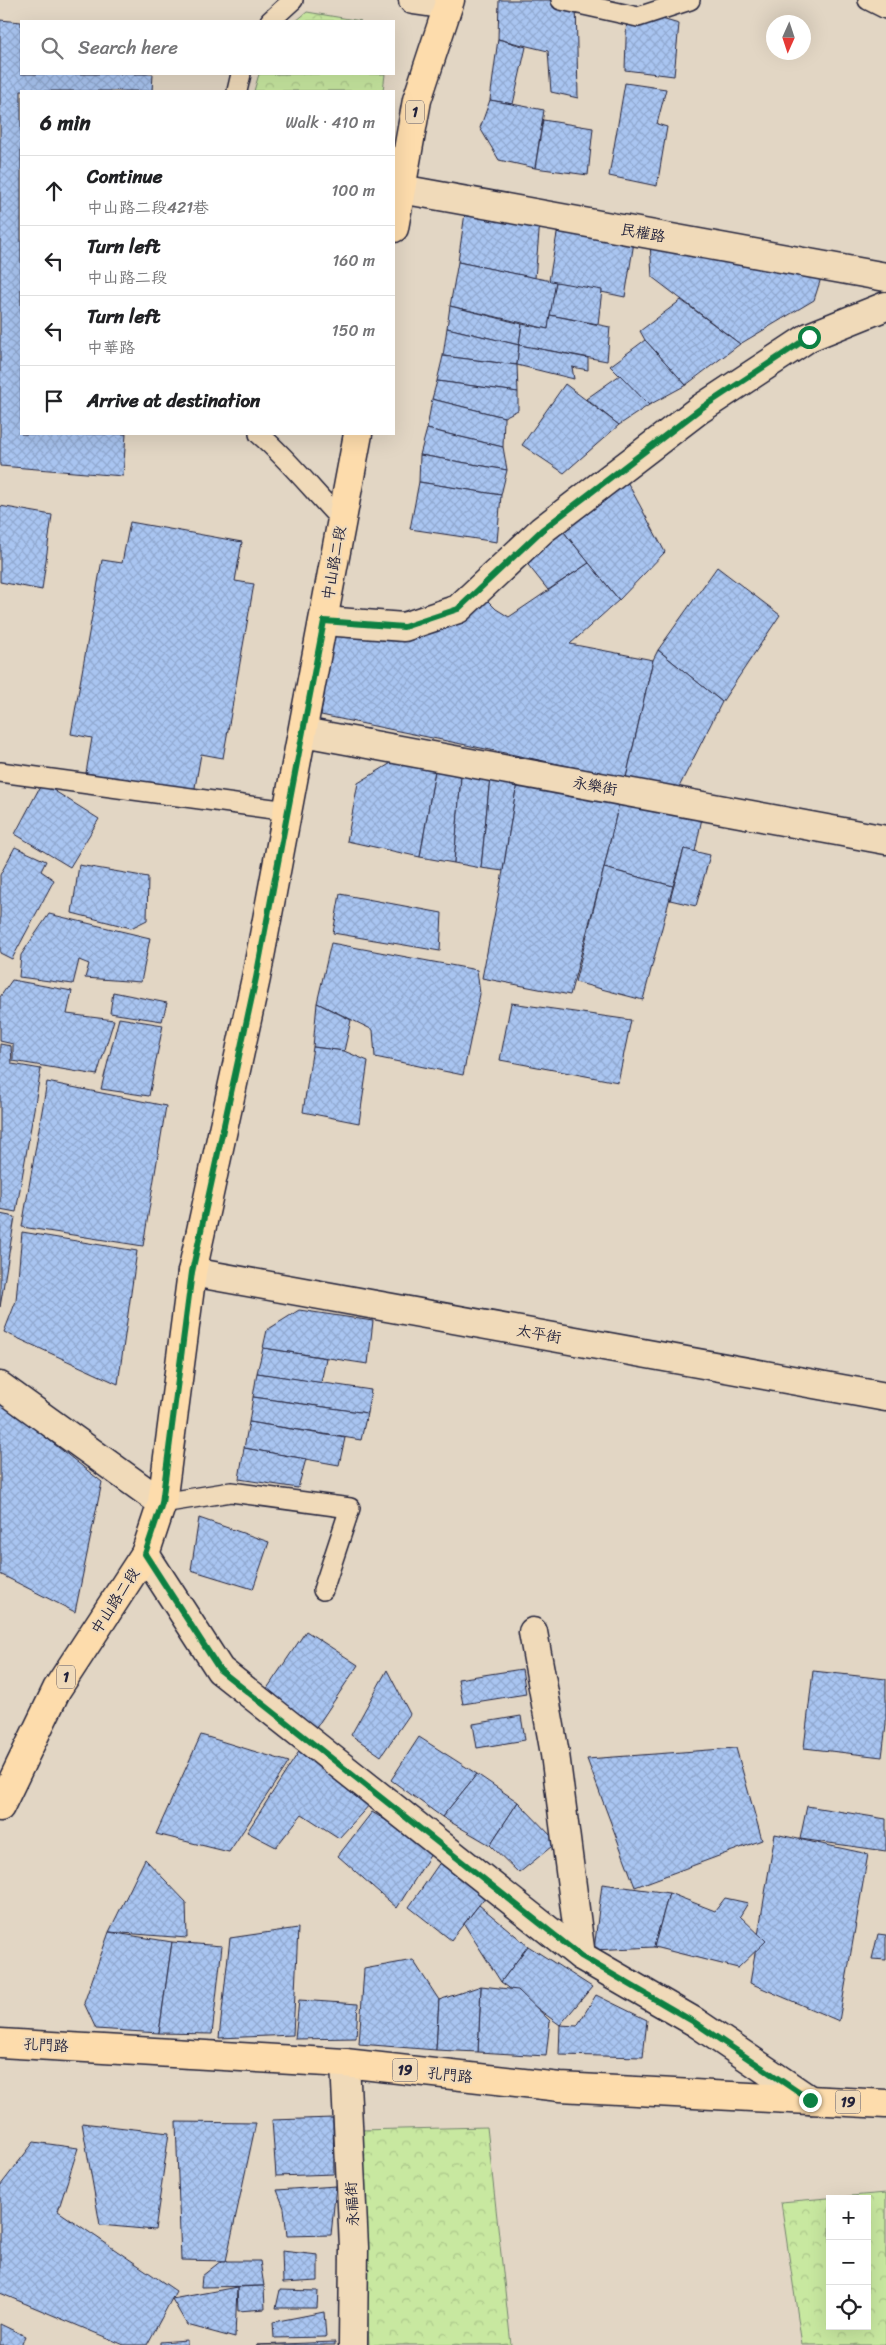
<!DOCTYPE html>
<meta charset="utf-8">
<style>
body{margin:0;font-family:Sriracha,"LXGW WenKai TC",sans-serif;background:#f6f6f6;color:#202124}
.controls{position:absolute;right:15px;bottom:15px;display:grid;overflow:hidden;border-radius:0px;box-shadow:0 5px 20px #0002}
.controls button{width:45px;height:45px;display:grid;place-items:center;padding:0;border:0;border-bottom:1px solid #e0e0e0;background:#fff;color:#202124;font:25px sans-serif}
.compass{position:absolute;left:766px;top:15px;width:45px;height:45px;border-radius:50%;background:#fff;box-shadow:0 5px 20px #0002;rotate:183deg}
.stop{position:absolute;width:15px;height:15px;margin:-11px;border:4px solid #0b8043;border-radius:50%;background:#fff}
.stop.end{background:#0b8043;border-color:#fff;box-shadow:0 1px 5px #0008}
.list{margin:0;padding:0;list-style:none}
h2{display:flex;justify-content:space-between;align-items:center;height:65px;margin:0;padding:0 20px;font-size:21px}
h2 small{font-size:16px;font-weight:400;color:#757577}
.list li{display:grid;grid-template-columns:32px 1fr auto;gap:15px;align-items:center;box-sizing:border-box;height:70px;padding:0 20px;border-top:1px solid #e0e0e0}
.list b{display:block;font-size:19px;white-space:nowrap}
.list p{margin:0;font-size:16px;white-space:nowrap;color:#757577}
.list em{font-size:16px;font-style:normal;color:#757577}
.icon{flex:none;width:28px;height:28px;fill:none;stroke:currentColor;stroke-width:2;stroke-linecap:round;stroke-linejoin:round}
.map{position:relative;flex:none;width:886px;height:2345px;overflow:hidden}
.search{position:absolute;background:#fff;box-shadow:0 5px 20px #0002;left:20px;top:20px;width:375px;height:55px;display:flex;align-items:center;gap:12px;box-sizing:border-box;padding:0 18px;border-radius:0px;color:#757577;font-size:19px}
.panel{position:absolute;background:#fff;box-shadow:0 5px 20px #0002;left:20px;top:90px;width:375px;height:345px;border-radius:0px}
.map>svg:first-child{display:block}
.park{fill:url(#park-crowns);stroke:#75856e;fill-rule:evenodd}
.building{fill:url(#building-cross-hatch);stroke:#22223b}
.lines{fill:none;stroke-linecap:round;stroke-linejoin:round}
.lane-casing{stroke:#22223b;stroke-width:22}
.street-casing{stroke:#22223b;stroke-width:31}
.primary-casing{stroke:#22223b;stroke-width:31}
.lane{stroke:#f0dab9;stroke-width:19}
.street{stroke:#f0dab9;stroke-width:28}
.primary{stroke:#fddcac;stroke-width:28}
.route{stroke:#0b8043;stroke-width:6}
.labels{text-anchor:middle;stroke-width:4.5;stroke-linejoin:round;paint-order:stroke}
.shield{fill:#f0dab9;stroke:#605961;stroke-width:1}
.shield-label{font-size:14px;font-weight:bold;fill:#22223b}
.street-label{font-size:15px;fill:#22223b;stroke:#f0dab9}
</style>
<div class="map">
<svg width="886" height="2345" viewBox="0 0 886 2345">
<defs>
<pattern id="park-crowns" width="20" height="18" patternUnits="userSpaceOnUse" patternTransform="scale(1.25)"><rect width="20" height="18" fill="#c8e8a0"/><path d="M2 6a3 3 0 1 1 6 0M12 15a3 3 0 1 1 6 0" fill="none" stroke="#acc78b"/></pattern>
<pattern id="building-cross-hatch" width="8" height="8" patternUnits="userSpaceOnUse" patternTransform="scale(1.25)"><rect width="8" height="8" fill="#a9c5f1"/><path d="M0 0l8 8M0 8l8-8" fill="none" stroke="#91a9d0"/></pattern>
</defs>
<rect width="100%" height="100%" fill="#e2d6c4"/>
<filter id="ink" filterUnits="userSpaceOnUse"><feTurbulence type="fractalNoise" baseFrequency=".02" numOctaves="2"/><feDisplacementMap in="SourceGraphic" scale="10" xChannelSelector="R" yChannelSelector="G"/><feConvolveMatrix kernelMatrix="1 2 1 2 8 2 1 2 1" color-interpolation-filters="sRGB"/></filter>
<g filter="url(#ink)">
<g class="park">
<polygon points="307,12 361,21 296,21"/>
<polygon points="259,74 385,74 383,91 254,91"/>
<polygon points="487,2127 511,2345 369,2345 359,2130"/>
<path d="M886 2193V2345H802L781 2202ZM830 2199H867V2326H830Z"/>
</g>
<g class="building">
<polygon points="499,0 576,0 578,98 551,92 548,51 498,39"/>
<polygon points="627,9 679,24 674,76 625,70"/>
<polygon points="0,20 21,22 21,74 153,74 152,91 21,91 21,434 126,434 123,476 0,466"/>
<polygon points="498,39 526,47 513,104 490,100"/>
<polygon points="625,83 666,89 657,124 667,127 657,186 609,176"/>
<polygon points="490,100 544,110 535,168 499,160 480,128"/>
<polygon points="543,120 593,128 588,175 535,168"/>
<polygon points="466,206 540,221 535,278 458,262"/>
<polygon points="559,222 635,236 625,297 549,281"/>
<polygon points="650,242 822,275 814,300 740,344 652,277"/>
<polygon points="458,262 556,282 548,329 450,306"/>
<polygon points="556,282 602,290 598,324 550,315"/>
<polygon points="681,300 740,344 686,385 645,340 640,331"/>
<polygon points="450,306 522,324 519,345 447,328"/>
<polygon points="550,315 610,327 607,361 519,345 522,324 548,329"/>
<polygon points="447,328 519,345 517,365 443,356"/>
<polygon points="645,340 686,385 649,405 610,366"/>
<polygon points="519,345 588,358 588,370 572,367 574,379 517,365"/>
<polygon points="443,356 517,365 518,392 437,381"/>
<polygon points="620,375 649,405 619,425 586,399"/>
<polygon points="437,381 518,392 518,410 504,417 432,399"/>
<polygon points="565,384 619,425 564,473 522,445"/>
<polygon points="432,399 504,417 503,447 427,429"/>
<polygon points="427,429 503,447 507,470 420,455"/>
<polygon points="420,455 507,470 501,495 419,482"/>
<polygon points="624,476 665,552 619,600 559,526"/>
<polygon points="419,482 501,495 497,542 410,529"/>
<polygon points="0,506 52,515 42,590 0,582"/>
<polygon points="130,522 242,542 235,581 254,584 223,758 201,754 194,793 86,773 92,738 71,734 102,560 122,563"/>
<polygon points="559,526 589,563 548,590 521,556"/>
<polygon points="589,563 619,600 570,644 653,660 626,778 321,715 333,631 485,598 496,609 509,617"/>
<polygon points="717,567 780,615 722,702 658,650"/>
<polygon points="658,650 722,702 679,787 626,778 653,660"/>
<polygon points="393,762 435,771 420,857 347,841 358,783"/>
<polygon points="435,771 461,776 454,863 420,857"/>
<polygon points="461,776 490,777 481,868 454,863"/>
<polygon points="490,777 517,783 503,871 481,868"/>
<polygon points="42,783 99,819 70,867 15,834"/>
<polygon points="517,783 619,803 604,868 570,995 482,978 503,871"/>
<polygon points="619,803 702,818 695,852 684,849 673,886 604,868"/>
<polygon points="15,847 46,861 41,871 54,880 12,959 0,953 0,875"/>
<polygon points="684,849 710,855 696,906 670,900"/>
<polygon points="79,865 148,877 147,920 131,928 72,913"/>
<polygon points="604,868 673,886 643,1000 575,982"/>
<polygon points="340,894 442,913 440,951 333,933"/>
<polygon points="49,914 150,938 141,982 85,978 89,964 79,960 73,984 19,977 21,955"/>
<polygon points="331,943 477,970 480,994 463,1075 375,1057 373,1030 317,1003"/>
<polygon points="12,980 72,991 67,1014 114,1020 97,1075 13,1061 13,1044 0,1041 0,997"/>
<polygon points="113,992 167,1003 162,1021 110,1013"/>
<polygon points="317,1003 351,1020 344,1051 313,1047"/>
<polygon points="511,1003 631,1020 618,1082 500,1060"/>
<polygon points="119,1018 163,1025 149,1096 101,1089"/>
<polygon points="0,1044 11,1046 12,1064 41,1069 16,1212 0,1209"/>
<polygon points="313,1047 344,1051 368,1061 359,1123 303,1112"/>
<polygon points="47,1082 166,1106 143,1246 22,1227"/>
<polygon points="0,1214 15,1217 0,1307"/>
<polygon points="22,1232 137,1251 118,1384 4,1332 16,1301"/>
<polygon points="299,1310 373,1321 368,1364 263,1348 267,1330"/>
<polygon points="263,1348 326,1358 321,1383 257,1373"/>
<polygon points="257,1373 371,1390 367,1413 253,1397"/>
<polygon points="253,1397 367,1413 361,1440 249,1422"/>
<polygon points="0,1401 102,1482 75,1612 0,1574"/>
<polygon points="249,1422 345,1438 339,1465 244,1448"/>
<polygon points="244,1448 306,1459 298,1488 239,1479"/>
<polygon points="199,1518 269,1542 253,1589 191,1570"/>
<polygon points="306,1631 358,1665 314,1731 262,1696"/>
<polygon points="522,1669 526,1694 463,1704 458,1679"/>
<polygon points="387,1670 410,1714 381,1756 351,1735"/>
<polygon points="813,1671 886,1679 886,1725 882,1757 804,1748"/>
<polygon points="521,1716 525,1740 477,1748 473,1724"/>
<polygon points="201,1735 289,1762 229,1852 156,1834"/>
<polygon points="419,1737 477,1774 442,1817 391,1780"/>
<polygon points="736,1748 762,1840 635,1887 587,1759"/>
<polygon points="300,1750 372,1802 339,1838 302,1814 276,1847 247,1832"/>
<polygon points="477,1774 518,1802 490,1845 442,1817"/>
<polygon points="518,1802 557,1842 519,1873 490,1845"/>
<polygon points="807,1806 886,1819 886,1851 800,1839"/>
<polygon points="372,1812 434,1849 397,1908 338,1856"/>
<polygon points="775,1834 868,1854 839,2021 750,1983"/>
<polygon points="443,1858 486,1896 451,1940 409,1907"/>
<polygon points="145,1859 186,1902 187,1938 109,1932"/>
<polygon points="602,1884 669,1893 654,1947 594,1950"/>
<polygon points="669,1893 715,1911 725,1898 748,1903 740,1916 766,1941 738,1968 654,1947"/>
<polygon points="479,1905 528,1946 501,1982 464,1924"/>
<polygon points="298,1928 293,2035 219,2038 230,1938"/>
<polygon points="109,1932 172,1942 159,2033 96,2029 84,2003"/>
<polygon points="878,1934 886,1935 886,1960 872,1959"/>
<polygon points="172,1942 222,1946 212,2034 159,2033"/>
<polygon points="528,1946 592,1987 560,2025 501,1982"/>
<polygon points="413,1960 439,2000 436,2050 359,2044 364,1969"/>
<polygon points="481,1986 518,1990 550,2021 546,2056 478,2052"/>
<polygon points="481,1986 478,2052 436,2050 439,2000"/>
<polygon points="596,1995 647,2020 643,2057 559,2055 560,2025 577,2026"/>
<polygon points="299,2000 358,2004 356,2038 295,2039"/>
<polygon points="333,2118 334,2174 276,2176 272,2120"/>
<polygon points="176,2122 256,2123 226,2261 181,2260"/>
<polygon points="82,2123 169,2133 155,2230 100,2225"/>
<polygon points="34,2142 78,2148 58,2211 176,2291 147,2345 124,2345 0,2293 0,2186"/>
<polygon points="336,2186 331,2235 287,2236 284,2208 277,2190"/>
<polygon points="282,2251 318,2255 318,2281 283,2283"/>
<polygon points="221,2261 260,2261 264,2286 201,2287 202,2276"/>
<polygon points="264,2286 265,2309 238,2311 237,2287"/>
<polygon points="237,2287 235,2338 187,2325 172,2299"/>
<polygon points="280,2290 318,2291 317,2308 276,2308"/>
<polygon points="324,2312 326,2337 274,2338 273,2322"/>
<polygon points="0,2324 25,2336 21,2345 0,2345"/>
<polygon points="187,2340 187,2345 160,2345 160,2342"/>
<polygon points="335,2342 335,2345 256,2345"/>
</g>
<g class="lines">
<defs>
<g id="lane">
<polyline points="561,0 638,17 690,0"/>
<polyline points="868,0 886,9"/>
<polyline points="270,21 293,0"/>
<polyline points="237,91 241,74"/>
<path d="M259 434C289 460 314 492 342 521"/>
<polyline points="0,772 288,811"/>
<polyline points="162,1503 231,1492 350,1508 323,1590"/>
</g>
<g id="street">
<polyline points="413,0 448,5"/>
<polyline points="401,189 886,277"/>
<polyline points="324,621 404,627 458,609 542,530 700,409 809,337 886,306"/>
<polyline points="303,732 886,840"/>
<polyline points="192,1272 886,1397"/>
<polyline points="0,1386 162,1503"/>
<polyline points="145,1554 220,1670 581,1956 695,2022 810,2100"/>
<polyline points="533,1632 555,1754 581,1956"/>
<polyline points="345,2063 354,2247 353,2345"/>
</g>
<g id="primary">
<polyline points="394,228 417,100 450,0"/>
<polyline points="0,1807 57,1689 145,1554 162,1503 192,1272 256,978 358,434"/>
<polyline points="0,2043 345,2063 560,2087 886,2104"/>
</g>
</defs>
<use href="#lane" class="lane-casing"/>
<use href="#street" class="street-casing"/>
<use href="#primary" class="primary-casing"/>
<use href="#lane" class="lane"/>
<use href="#street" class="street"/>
<use href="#primary" class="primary"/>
</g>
</g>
<g class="lines" filter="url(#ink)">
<polyline class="route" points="809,337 700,409 542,530 458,609 404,627 324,621 256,978 192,1272 162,1503 145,1554 220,1670 581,1956 694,2022 810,2100"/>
</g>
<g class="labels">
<g class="shield">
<rect x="406" y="100.5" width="18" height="23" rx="4"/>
<rect x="57" y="1665.5" width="18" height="23" rx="4"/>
<rect x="392.5" y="2058.5" width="25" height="23" rx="4"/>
<rect x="835.5" y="2090.5" width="25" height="23" rx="4"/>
</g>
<g class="shield-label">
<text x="415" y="117">1</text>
<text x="66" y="1682">1</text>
<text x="405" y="2075">19</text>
<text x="848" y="2107">19</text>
</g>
<g class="street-label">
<text transform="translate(643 233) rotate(10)" y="5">民權路</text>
<text transform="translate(334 563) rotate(-80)" y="5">中山路二段</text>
<text transform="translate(595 786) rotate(10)" y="5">永樂街</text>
<text transform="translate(539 1334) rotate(10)" y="5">太平街</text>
<text transform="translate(115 1601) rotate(-57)" y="5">中山路二段</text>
<text transform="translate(46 2045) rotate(3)" y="5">孔門路</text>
<text transform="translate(450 2075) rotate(6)" y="5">孔門路</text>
<text transform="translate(352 2204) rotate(-93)" y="5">永福街</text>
</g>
</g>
</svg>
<div class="controls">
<button>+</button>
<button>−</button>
<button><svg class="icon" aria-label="locate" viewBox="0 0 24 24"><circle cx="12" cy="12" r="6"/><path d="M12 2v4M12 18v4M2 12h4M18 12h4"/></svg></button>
</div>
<svg class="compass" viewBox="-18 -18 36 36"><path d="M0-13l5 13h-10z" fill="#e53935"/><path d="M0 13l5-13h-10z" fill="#757577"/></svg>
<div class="stop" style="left:809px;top:337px"></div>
<div class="stop end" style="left:810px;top:2100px"></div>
<div class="search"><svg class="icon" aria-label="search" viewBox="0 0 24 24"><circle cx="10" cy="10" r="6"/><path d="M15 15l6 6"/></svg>Search here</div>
<section class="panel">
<h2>6 min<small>Walk · 410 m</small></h2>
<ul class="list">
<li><svg class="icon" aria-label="ahead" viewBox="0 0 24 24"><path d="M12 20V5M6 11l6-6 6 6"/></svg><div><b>Continue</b><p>中山路二段421巷</p></div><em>100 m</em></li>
<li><svg class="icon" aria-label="left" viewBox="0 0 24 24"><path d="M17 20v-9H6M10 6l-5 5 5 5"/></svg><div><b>Turn left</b><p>中山路二段</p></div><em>160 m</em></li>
<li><svg class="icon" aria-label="left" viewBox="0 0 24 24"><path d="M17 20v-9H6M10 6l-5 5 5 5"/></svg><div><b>Turn left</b><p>中華路</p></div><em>150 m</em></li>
<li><svg class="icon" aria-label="arrive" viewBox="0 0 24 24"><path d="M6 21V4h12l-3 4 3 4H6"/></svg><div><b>Arrive at destination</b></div></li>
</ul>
</section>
</div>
